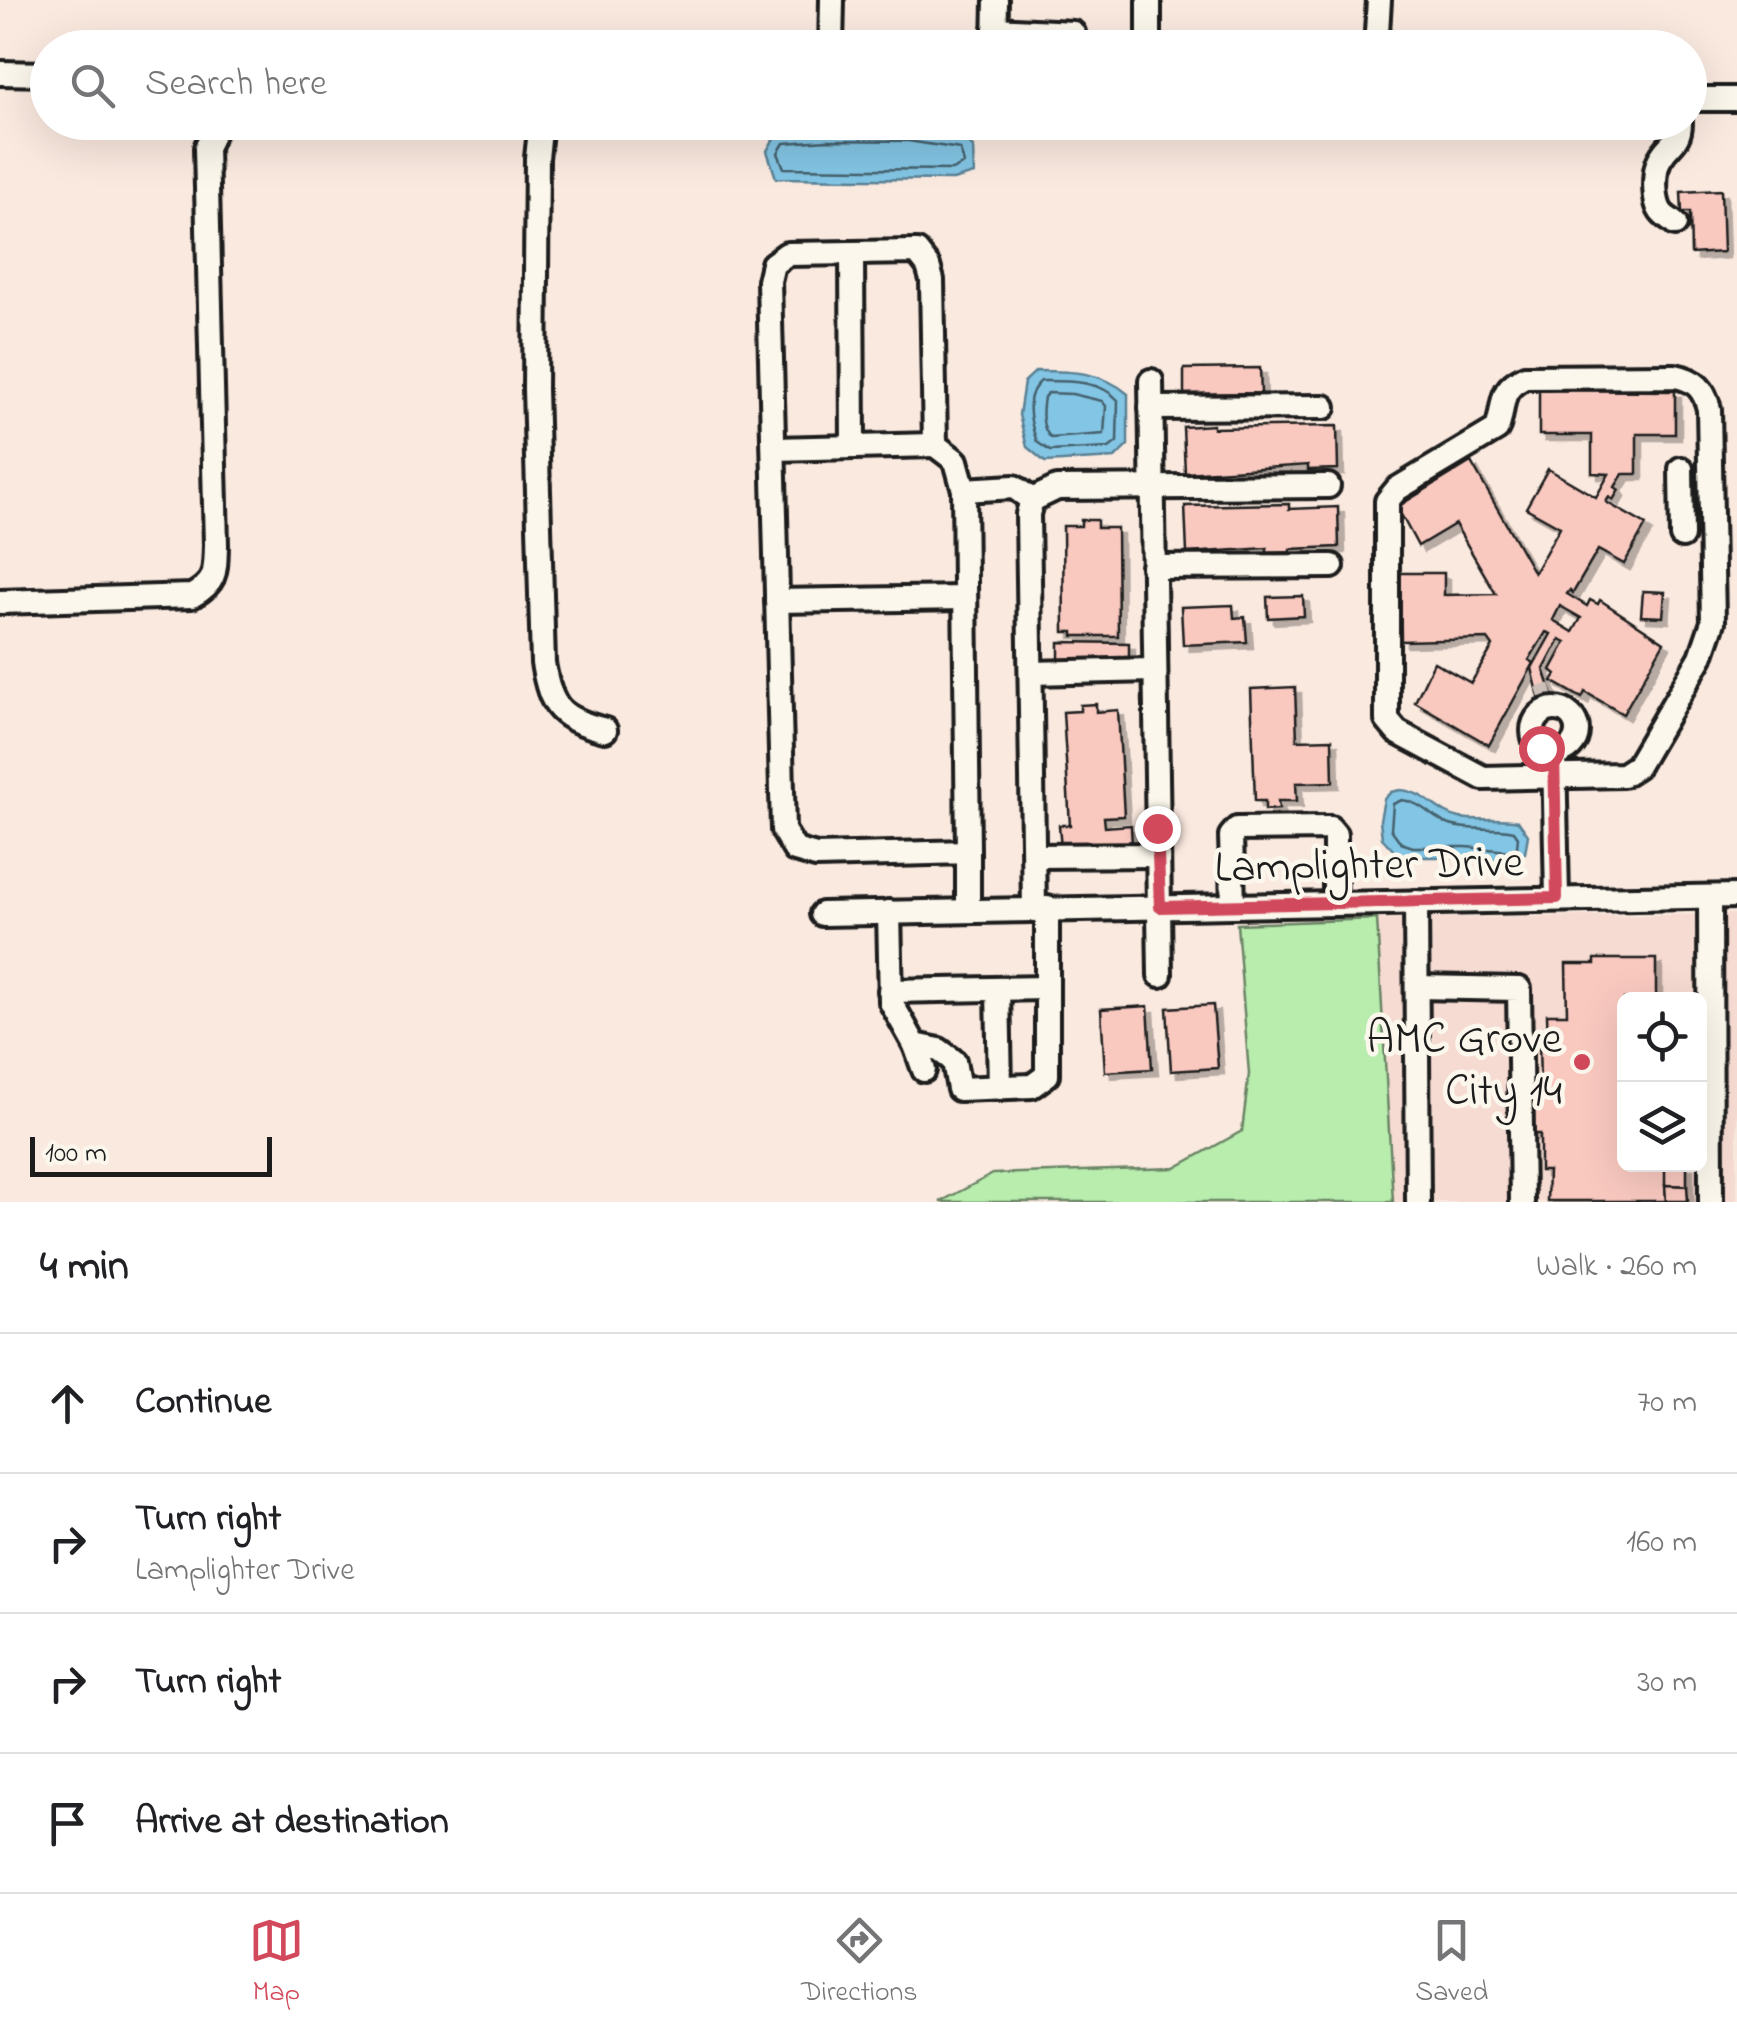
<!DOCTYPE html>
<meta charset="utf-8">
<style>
body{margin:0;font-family:"Indie Flower",sans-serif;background:#f6f6f6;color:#202124}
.controls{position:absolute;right:30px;bottom:30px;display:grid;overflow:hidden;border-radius:15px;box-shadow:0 10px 40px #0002}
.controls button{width:90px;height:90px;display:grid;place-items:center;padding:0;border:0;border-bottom:2px solid #e0e0e0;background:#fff;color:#202124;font:50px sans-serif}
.scale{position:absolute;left:30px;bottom:25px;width:242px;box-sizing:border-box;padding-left:10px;border:5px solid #1c1c1c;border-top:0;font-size:28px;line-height:35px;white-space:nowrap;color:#1c1c1c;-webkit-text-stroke:8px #fbf7ec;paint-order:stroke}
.stop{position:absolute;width:30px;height:30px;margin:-22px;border:8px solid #d1495b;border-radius:50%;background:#fff}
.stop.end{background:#d1495b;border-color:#fff;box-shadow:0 2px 10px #0008}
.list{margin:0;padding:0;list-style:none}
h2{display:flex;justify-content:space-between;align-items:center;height:130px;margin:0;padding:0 40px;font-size:42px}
h2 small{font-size:32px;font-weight:400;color:#757577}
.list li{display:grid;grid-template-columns:65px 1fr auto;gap:30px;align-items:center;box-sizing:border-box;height:140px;padding:0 40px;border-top:2px solid #e0e0e0}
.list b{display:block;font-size:38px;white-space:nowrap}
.list p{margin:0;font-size:32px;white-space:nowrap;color:#757577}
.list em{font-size:32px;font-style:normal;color:#757577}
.icon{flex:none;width:55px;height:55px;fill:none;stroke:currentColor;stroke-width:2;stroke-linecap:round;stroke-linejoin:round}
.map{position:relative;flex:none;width:1737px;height:1202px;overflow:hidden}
.search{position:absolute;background:#fff;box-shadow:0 10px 40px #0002;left:30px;right:30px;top:30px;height:110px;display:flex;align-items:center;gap:25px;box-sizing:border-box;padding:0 35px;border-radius:55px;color:#757577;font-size:38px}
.sheet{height:690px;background:#fff}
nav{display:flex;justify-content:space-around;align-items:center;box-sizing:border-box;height:140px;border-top:2px solid #e0e0e0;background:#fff;font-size:28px;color:#757577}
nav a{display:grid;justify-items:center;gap:5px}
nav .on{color:#d1495b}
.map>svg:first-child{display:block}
.built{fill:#f6dbd2;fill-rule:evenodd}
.green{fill:#b8edae;stroke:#6a8465;stroke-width:2.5}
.water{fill:#83c5e4;stroke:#5a8194;stroke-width:2.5}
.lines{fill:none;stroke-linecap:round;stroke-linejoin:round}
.shore{stroke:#45606c;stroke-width:2.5}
.building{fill:#f9c9c0;stroke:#1c1c1c;stroke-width:2.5;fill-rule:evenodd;filter:url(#shadow)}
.minor-tunnel{stroke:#cec0b8;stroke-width:22;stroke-dasharray:22 11;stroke-linecap:butt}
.minor-casing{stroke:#1c1c1c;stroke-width:30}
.minor{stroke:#fbf7ec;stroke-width:22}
.route{stroke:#d1495b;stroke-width:12}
.poi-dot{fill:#d1495b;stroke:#fbf7ec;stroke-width:4}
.labels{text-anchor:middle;stroke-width:9;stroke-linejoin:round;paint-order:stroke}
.street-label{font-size:45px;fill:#1c1c1c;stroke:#fbf7ec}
.poi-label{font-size:45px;fill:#1c1c1c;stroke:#fbf7ec;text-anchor:end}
</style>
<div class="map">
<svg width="1737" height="1202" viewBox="0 0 1737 1202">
<defs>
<filter id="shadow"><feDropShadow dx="6" dy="6" stdDeviation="0" flood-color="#0004"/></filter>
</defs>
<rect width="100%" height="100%" fill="#fae9df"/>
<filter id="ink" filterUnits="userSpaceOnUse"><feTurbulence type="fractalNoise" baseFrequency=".01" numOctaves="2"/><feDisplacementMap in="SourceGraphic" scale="20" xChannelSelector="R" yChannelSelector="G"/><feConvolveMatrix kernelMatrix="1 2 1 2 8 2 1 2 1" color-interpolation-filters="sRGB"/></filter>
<g filter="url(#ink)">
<path class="built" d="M1737 914V1202H1393L1377 919ZM1624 999H1700V1164H1624Z"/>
<polygon class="green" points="1377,919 1393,1202 940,1202 993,1174 1175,1168 1242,1131 1249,1074 1237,924"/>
<g class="water">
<path d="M826 130C863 130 947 123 973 147L974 174 953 180 776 178 767 151 777 133Z"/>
<path d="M1036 371C1070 371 1102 371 1128 394V445L1115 458 1045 462 1027 447 1019 415 1024 382Z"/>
<path d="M1400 790C1427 792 1436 813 1460 818 1479 821 1498 817 1518 821L1528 835 1525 853 1510 861 1466 857H1412L1395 852 1382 838 1380 820 1384 799 1391 792Z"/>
</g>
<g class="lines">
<g class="shore">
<polygon points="827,140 908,141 960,149 964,164 952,170 784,168 778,153 784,143"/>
<path d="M1041 381C1067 381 1100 380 1118 400L1117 442 1109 448 1050 451 1037 442C1030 423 1023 395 1041 381Z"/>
<path d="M1048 393 1072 394 1102 401 1106 406 1104 434 1051 438C1040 427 1042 410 1044 397Z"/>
<path d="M1402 800C1422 802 1432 819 1450 825 1471 832 1493 826 1514 831L1518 837 1517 847 1509 851 1466 847H1413L1401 843 1391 829 1393 804Z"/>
</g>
</g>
<g class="building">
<polygon points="1721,190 1723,252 1691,254 1690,212 1682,212 1681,192"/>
<polygon points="1260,368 1261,393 1184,394 1184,369"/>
<path d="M1539 390 1675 391V434H1637V474H1623L1615 487 1619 490 1613 500 1609 497 1606 502 1646 525 1624 564 1598 550 1573 593 1570 590 1567 594 1587 606 1590 600 1598 604 1600 600 1664 642 1623 714 1585 692 1582 698 1552 681 1556 674 1551 670 1566 642 1560 639 1544 669 1555 702 1541 706 1532 668 1551 634 1546 632 1529 660 1534 663 1489 745 1415 702 1434 662 1471 683 1493 646 1488 639 1401 641 1400 573H1444V595L1496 594 1455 524 1418 546 1397 507 1471 462 1534 573 1560 527 1526 508 1548 469 1596 497 1609 474 1592 473V435H1539ZM1560 606 1581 618 1573 632 1553 620Z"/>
<polygon points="1213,425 1213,428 1337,426 1338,469 1308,470 1308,465 1185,473 1183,427"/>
<polygon points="1289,504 1289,509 1338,507 1339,547 1290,549 1290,552 1267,553 1267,548 1187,553 1185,506"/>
<polygon points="1081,520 1097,520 1097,528 1117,528 1118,636 1073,636 1073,632 1064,632 1063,526 1081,526"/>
<polygon points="1643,591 1665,592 1663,617 1641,616"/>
<polygon points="1303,596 1304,616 1268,618 1267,597"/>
<polygon points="1233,605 1234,618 1245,617 1247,642 1183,645 1181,607"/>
<polygon points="1059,642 1129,643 1129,662 1059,662"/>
<polygon points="1295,687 1297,740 1332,739 1333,782 1296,783 1297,801 1278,801 1279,809 1265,810 1265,801 1255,801 1251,689"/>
<polygon points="1096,704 1096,712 1118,710 1124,816 1104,817 1105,827 1131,825 1132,845 1061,849 1059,825 1070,825 1063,712 1080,711 1080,705"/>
<polygon points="1595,959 1656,959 1656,999 1624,999 1624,1164 1665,1164 1666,1201 1547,1201 1548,1171 1540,1171 1540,1134 1529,1134 1530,1082 1540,1082 1539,1043 1548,1043 1547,1014 1567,1014 1566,964 1595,964"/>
<polygon points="1213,1005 1218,1068 1171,1071 1167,1008"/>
<polygon points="1148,1006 1152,1069 1105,1072 1101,1009"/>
<polygon points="1665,1164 1687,1164 1687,1186 1665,1185"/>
<polygon points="1665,1185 1687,1186 1688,1201 1666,1201"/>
</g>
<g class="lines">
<polyline class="minor-tunnel" points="1539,698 1553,694"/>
<defs>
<g id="minor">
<polyline points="995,29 1073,33 1072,48"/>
<polyline points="831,48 832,0"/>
<polyline points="995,48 996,0"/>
<polyline points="1149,48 1149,0"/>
<polyline points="1376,48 1379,0"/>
<polyline points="0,73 48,74"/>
<polyline points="1690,99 1737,99"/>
<path d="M541 122 537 158 535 389 543 663C551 709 560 718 605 730"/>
<path d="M1675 224C1671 220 1665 217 1662 213 1653 203 1653 168 1661 157 1670 142 1680 142 1680 122"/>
<polyline points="852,253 853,447"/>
<path d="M1675 376C1696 380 1704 389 1709 409L1713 622 1701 657 1637 766 1623 775 1483 778 1397 732 1387 720V501L1397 489 1497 429C1506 404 1497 390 1525 377Z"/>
<polyline points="1151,381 1160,975"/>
<polyline points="1151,408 1324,407"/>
<polyline points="774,449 935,445"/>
<polyline points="1681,469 1682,536"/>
<polyline points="964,490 968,852"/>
<polyline points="1153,567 1332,566"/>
<polyline points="777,601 965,598"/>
<path d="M0 602 192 596C217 582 215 572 216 545L206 148 218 122"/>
<polyline points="1031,673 1153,670"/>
<circle cx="1555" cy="731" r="22"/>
<polyline points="1554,753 1557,898"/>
<polyline points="1035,856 1158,855"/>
<polyline points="1710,897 1711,1202"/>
<polyline points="1416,902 1418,1202"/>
<polyline points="1233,904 1231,836 1237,829 1330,828 1335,834 1335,902"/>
<polyline points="1034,909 1028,514 1032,500 1057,488 1328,486"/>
<polyline points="968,910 968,852 816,856 795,850 783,830 769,281 773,264 787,254 917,252 928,266 932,280 935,445 956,461 964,490 1014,487 1032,500"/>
<polyline points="889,912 891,1002 915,1045 939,1050 954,1061 959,1089 1032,1086 1047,1075 1047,908"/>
<polyline points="822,914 1737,896"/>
<polyline points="1417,987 1519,989 1522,1202"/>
<polyline points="998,989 1000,1088"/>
<polyline points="890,991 1047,988"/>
<polyline points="915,1045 924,1070"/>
</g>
</defs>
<use href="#minor" class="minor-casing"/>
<use href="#minor" class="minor"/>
</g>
</g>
<g class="lines" filter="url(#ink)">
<polyline class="route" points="1157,828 1160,907 1557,898 1554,753 1541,748"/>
</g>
<circle class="poi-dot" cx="1582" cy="1062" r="10"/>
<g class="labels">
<g class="street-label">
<text transform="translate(1369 862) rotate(-1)" y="16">Lamplighter Drive</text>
</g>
<g class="poi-label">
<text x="1562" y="1052">AMC Grove<tspan x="1562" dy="52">City 14</tspan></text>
</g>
</g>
</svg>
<div class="controls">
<button><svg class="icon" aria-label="locate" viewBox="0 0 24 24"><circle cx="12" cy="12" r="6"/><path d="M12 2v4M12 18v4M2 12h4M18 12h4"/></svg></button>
<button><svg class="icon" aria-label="layers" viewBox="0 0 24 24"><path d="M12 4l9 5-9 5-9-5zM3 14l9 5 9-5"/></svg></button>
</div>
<div class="scale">100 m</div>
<div class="stop" style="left:1541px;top:748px"></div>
<div class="stop end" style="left:1157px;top:828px"></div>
<div class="search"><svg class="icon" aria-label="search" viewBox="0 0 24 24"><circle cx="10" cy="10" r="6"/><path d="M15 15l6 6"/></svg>Search here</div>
</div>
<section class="sheet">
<h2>4 min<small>Walk · 260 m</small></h2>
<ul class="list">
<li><svg class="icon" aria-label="ahead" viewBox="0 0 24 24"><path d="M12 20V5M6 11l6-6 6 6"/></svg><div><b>Continue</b></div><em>70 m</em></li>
<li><svg class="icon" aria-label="right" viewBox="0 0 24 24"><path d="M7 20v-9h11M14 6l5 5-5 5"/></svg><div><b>Turn right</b><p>Lamplighter Drive</p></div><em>160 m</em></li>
<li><svg class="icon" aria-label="right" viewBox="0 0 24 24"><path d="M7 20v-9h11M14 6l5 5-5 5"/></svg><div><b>Turn right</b></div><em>30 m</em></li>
<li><svg class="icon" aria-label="arrive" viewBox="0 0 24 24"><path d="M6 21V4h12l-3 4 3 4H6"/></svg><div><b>Arrive at destination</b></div></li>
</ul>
</section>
<nav>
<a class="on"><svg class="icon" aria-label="map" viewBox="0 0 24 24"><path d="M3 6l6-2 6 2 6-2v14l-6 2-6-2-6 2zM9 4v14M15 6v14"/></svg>Map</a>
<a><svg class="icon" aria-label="directions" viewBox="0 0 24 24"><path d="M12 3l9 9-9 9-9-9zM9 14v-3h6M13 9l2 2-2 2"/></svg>Directions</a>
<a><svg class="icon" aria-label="saved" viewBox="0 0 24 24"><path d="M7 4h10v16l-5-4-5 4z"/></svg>Saved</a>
</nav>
